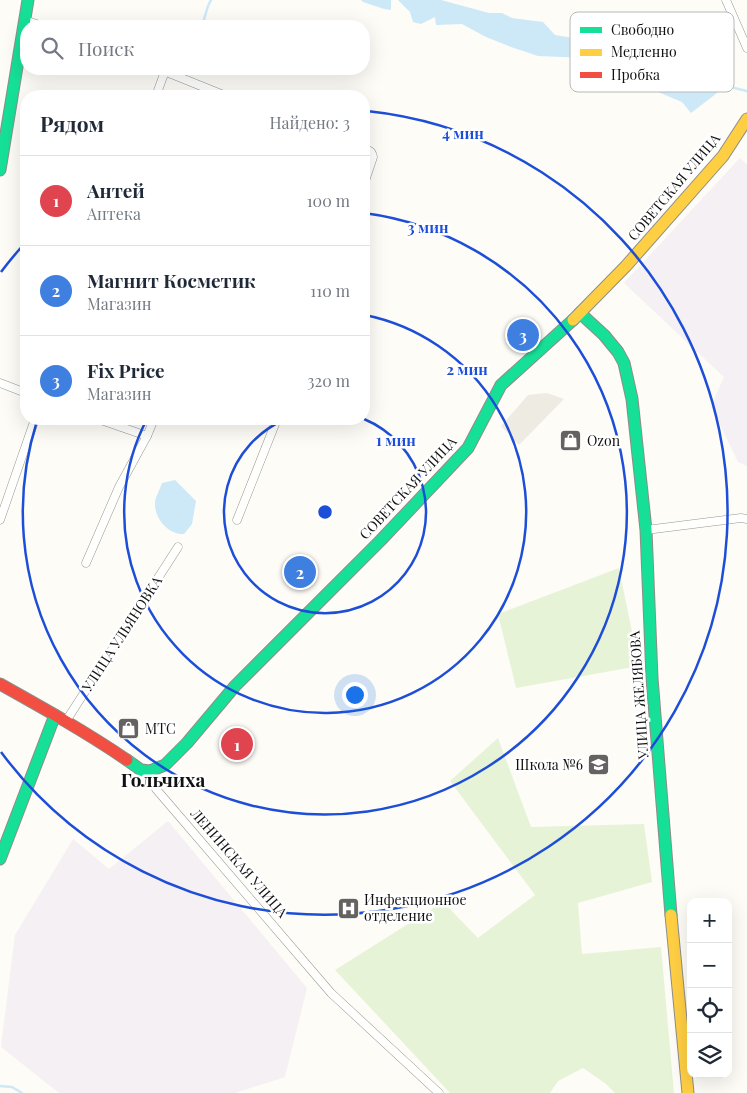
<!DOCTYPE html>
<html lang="ru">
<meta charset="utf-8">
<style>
body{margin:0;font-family:"Playfair Display",serif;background:#f6f6f7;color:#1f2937}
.controls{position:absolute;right:15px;bottom:15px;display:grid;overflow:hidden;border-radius:10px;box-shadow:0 5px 20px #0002}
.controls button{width:45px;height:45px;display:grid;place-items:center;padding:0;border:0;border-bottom:1px solid #e0e1e3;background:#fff;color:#1f2937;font:25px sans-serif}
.you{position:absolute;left:354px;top:694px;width:18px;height:18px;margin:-12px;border:4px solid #fff;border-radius:50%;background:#1a73e8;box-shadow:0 0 0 8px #1a73e833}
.badge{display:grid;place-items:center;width:32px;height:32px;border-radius:50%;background:#d93025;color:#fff;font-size:16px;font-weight:700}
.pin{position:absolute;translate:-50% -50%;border:2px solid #fff;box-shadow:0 1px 5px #0006}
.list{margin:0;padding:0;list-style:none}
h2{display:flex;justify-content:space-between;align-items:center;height:65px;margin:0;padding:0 20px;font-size:21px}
h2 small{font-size:16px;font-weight:400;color:#747a83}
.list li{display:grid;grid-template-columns:32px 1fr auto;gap:15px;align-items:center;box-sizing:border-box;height:90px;padding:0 20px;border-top:1px solid #e0e1e3}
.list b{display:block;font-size:19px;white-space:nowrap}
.list p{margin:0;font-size:16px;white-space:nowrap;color:#747a83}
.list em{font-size:16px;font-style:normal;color:#747a83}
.icon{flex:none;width:28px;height:28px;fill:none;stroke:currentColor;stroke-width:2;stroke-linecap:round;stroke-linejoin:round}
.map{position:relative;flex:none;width:747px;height:1093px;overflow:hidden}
.search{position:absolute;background:#fff;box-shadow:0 5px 20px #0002;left:20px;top:20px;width:350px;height:55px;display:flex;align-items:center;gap:12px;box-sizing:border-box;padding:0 18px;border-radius:20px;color:#747a83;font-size:19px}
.panel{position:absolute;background:#fff;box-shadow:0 5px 20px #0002;left:20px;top:90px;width:350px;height:335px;border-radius:20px}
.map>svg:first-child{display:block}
.industrial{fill:#f5f0f3}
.green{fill:#e7f3d7}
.plaza{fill:#edebe2}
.water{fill:#cde8f7}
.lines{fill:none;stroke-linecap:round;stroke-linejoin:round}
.stream{stroke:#cde8f7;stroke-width:2.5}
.street-casing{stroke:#979795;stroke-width:9}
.fast-casing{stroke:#8e8d8b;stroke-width:13}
.slow-casing{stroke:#8e8d8b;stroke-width:13}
.jam-casing{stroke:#8e8d8b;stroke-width:13}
.street{stroke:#fffffe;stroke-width:8}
.fast{stroke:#16e098;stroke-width:11}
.slow{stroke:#ffcf43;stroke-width:11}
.jam{stroke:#f24e42;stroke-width:11}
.ring{fill:none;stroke:#1d4ed8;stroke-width:2.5}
.labels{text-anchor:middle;stroke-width:5;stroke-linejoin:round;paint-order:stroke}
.street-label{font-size:14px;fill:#111;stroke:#fff}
.poi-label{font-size:14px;fill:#111;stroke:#fff;text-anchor:start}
.district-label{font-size:19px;font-weight:bold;fill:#111;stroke:#fff}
.key{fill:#fff;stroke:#b8b8b8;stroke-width:1}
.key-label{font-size:14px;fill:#111}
.centre{fill:#1d4ed8;stroke:#fff;stroke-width:2.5}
.ring-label{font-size:15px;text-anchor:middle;font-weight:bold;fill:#1d4ed8;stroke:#fff;stroke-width:5;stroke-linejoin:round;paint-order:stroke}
</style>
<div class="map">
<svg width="747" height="1093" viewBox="0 0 747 1093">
<rect width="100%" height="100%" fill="#fdfcf7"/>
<g class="industrial">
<polygon points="740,158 747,165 747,466 738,462 711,406 724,377 624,283"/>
<polygon points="168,821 307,988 285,1077 235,1093 59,1093 1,1047 15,935 73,839 109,869"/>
</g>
<g class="green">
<polygon points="619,568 639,666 516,688 498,614"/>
<polygon points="498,738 531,827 644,824 652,882 578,903 582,954 661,947 674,1093 615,1093 606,1084 583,1068 558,1081 550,1093 450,1093 335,970 443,902 478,938 535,895 450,781"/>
</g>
<polygon class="plaza" points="547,393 564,399 519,445 501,426 528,395"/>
<g class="water">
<polygon points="361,0 391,0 391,10 384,9 363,2"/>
<polygon points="398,0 441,0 489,13 502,13 512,18 543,22 555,35 617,45 634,57 668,60 720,72 729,81 726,86 691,113 682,102 658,92 663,75 612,71 589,58 538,56 511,47 486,37 462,24 436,25 435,17 421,24 413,22 410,12"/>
<path d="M175 480 196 501 192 524 184 534C168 535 154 518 155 502 156 496 160 489 162 483Z"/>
</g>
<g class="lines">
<g class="stream">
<polyline points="202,26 208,6 211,0"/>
<polyline points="190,70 191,69"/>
<polyline points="726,86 747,91"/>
<polyline points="0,1086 12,1087 22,1093"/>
</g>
<defs>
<g id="street">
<polyline points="726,0 747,48"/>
<polyline points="25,20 42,26"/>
<polyline points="159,69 226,96"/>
<polyline points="156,96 165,71"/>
<path d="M364 149C369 150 372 151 373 157L364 184"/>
<polyline points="0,383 26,393"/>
<polyline points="98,419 147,436"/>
<polyline points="0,520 35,419"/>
<polyline points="237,520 277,419"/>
<polyline points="646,530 741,518 747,519"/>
<polyline points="86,563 119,487 147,436 154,419"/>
<polyline points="66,721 178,547"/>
<polyline points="150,771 156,789 331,993 439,1093"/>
</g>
<g id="fast">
<polyline points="0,170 28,0"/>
<polyline points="580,313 604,335 618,352 624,363 632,399 646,530 652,678 671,915"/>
<polyline points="127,760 141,770 150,771 165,765 187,743 235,686 381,540 468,448 501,385 573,320"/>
<polyline points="0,859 55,715"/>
</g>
<g id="slow">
<polyline points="573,320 626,266 723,156 747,119"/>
<polyline points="671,915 688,1093"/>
</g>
<path id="jam" d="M0 684C43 708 86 732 127 760"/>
</defs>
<use href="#street" class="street-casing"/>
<use href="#fast" class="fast-casing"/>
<use href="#slow" class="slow-casing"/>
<use href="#jam" class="jam-casing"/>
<use href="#street" class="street"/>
<use href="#fast" class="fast"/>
<use href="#slow" class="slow"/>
<use href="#jam" class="jam"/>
</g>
<g class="ring">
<path d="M364 419A101 101 0 1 1 286 419"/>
<path d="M365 315A201 201 0 1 1 147 419"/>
<path d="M364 213A302 302 0 1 1 37 421"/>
<path d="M1 272A403 403 0 0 1 26 242M367 111A403 403 0 1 1 1 752"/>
</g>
<defs>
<symbol id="shop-square" viewBox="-11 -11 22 22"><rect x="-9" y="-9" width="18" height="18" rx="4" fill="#646362" stroke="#fff"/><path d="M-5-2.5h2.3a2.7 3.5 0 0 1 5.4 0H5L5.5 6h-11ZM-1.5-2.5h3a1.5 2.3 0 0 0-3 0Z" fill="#fff"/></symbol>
<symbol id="school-square" viewBox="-11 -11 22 22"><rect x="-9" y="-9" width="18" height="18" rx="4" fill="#646362" stroke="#fff"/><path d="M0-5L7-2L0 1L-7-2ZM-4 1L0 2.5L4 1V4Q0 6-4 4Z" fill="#fff"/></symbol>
<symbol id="hospital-square" viewBox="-11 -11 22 22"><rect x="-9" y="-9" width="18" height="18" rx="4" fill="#646362" stroke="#fff"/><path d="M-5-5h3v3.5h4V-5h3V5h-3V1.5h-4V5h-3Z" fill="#fff"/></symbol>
</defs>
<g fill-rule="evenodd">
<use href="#shop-square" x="558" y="428" width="25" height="25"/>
<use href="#shop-square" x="116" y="716" width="25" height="25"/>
<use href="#school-square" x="586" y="752" width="25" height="25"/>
<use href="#hospital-square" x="336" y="896" width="25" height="25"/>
</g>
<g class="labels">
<g class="street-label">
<text transform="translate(674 187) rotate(-50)" y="5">СОВЕТСКАЯ УЛИЦА</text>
<text transform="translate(408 488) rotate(-47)" y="5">СОВЕТСКАЯ УЛИЦА</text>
<text transform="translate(122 634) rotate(-57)" y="5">УЛИЦА УЛЬЯНОВКА</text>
<text transform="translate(639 695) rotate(-94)" y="5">УЛИЦА ЖЕЛЯБОВА</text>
<text transform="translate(239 863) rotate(49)" y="5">ЛЕНИНСКАЯ УЛИЦА</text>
</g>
<g class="poi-label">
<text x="587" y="446">Ozon</text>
<text x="145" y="734">МТС</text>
<text x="583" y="770" text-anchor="end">Школа №6</text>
<text x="364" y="905">Инфекционное<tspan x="364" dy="16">отделение</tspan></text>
</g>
<g class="district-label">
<text x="163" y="787">Гольчиха</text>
</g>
</g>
<rect x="570" y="12" width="164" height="80" rx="8" class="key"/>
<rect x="580" y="27" width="22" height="6" fill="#16e098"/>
<rect x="580" y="49" width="22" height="7" fill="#ffcf43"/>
<rect x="580" y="72" width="22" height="6" fill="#f24e42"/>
<g class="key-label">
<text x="611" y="35">Свободно</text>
<text x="611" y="57">Медленно</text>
<text x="611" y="80">Пробка</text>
</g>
<circle cx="325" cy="512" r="8" class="centre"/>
<g class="ring-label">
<text x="463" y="139">4 мин</text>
<text x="428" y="233">3 мин</text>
<text x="467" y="375">2 мин</text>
<text x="396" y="446">1 мин</text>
</g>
</svg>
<div class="controls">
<button>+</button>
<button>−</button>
<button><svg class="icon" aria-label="locate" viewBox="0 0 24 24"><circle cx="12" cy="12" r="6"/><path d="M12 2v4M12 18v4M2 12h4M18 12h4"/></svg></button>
<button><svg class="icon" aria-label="layers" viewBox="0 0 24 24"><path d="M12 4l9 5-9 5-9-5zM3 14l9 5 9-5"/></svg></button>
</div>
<div class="you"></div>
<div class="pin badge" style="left:237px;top:744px;background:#e0444e">1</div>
<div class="pin badge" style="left:300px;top:572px;background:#3f7fe0">2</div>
<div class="pin badge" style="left:523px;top:335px;background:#3f7fe0">3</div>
<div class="search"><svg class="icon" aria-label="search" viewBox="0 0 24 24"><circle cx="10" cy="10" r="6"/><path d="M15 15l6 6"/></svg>Поиск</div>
<section class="panel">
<h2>Рядом<small>Найдено: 3</small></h2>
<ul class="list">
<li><span class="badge" style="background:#e0444e">1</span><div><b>Антей</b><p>Аптека</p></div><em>100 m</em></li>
<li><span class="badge" style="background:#3f7fe0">2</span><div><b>Магнит Косметик</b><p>Магазин</p></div><em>110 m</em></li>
<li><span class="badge" style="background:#3f7fe0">3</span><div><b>Fix Price</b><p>Магазин</p></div><em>320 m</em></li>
</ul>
</section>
</div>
